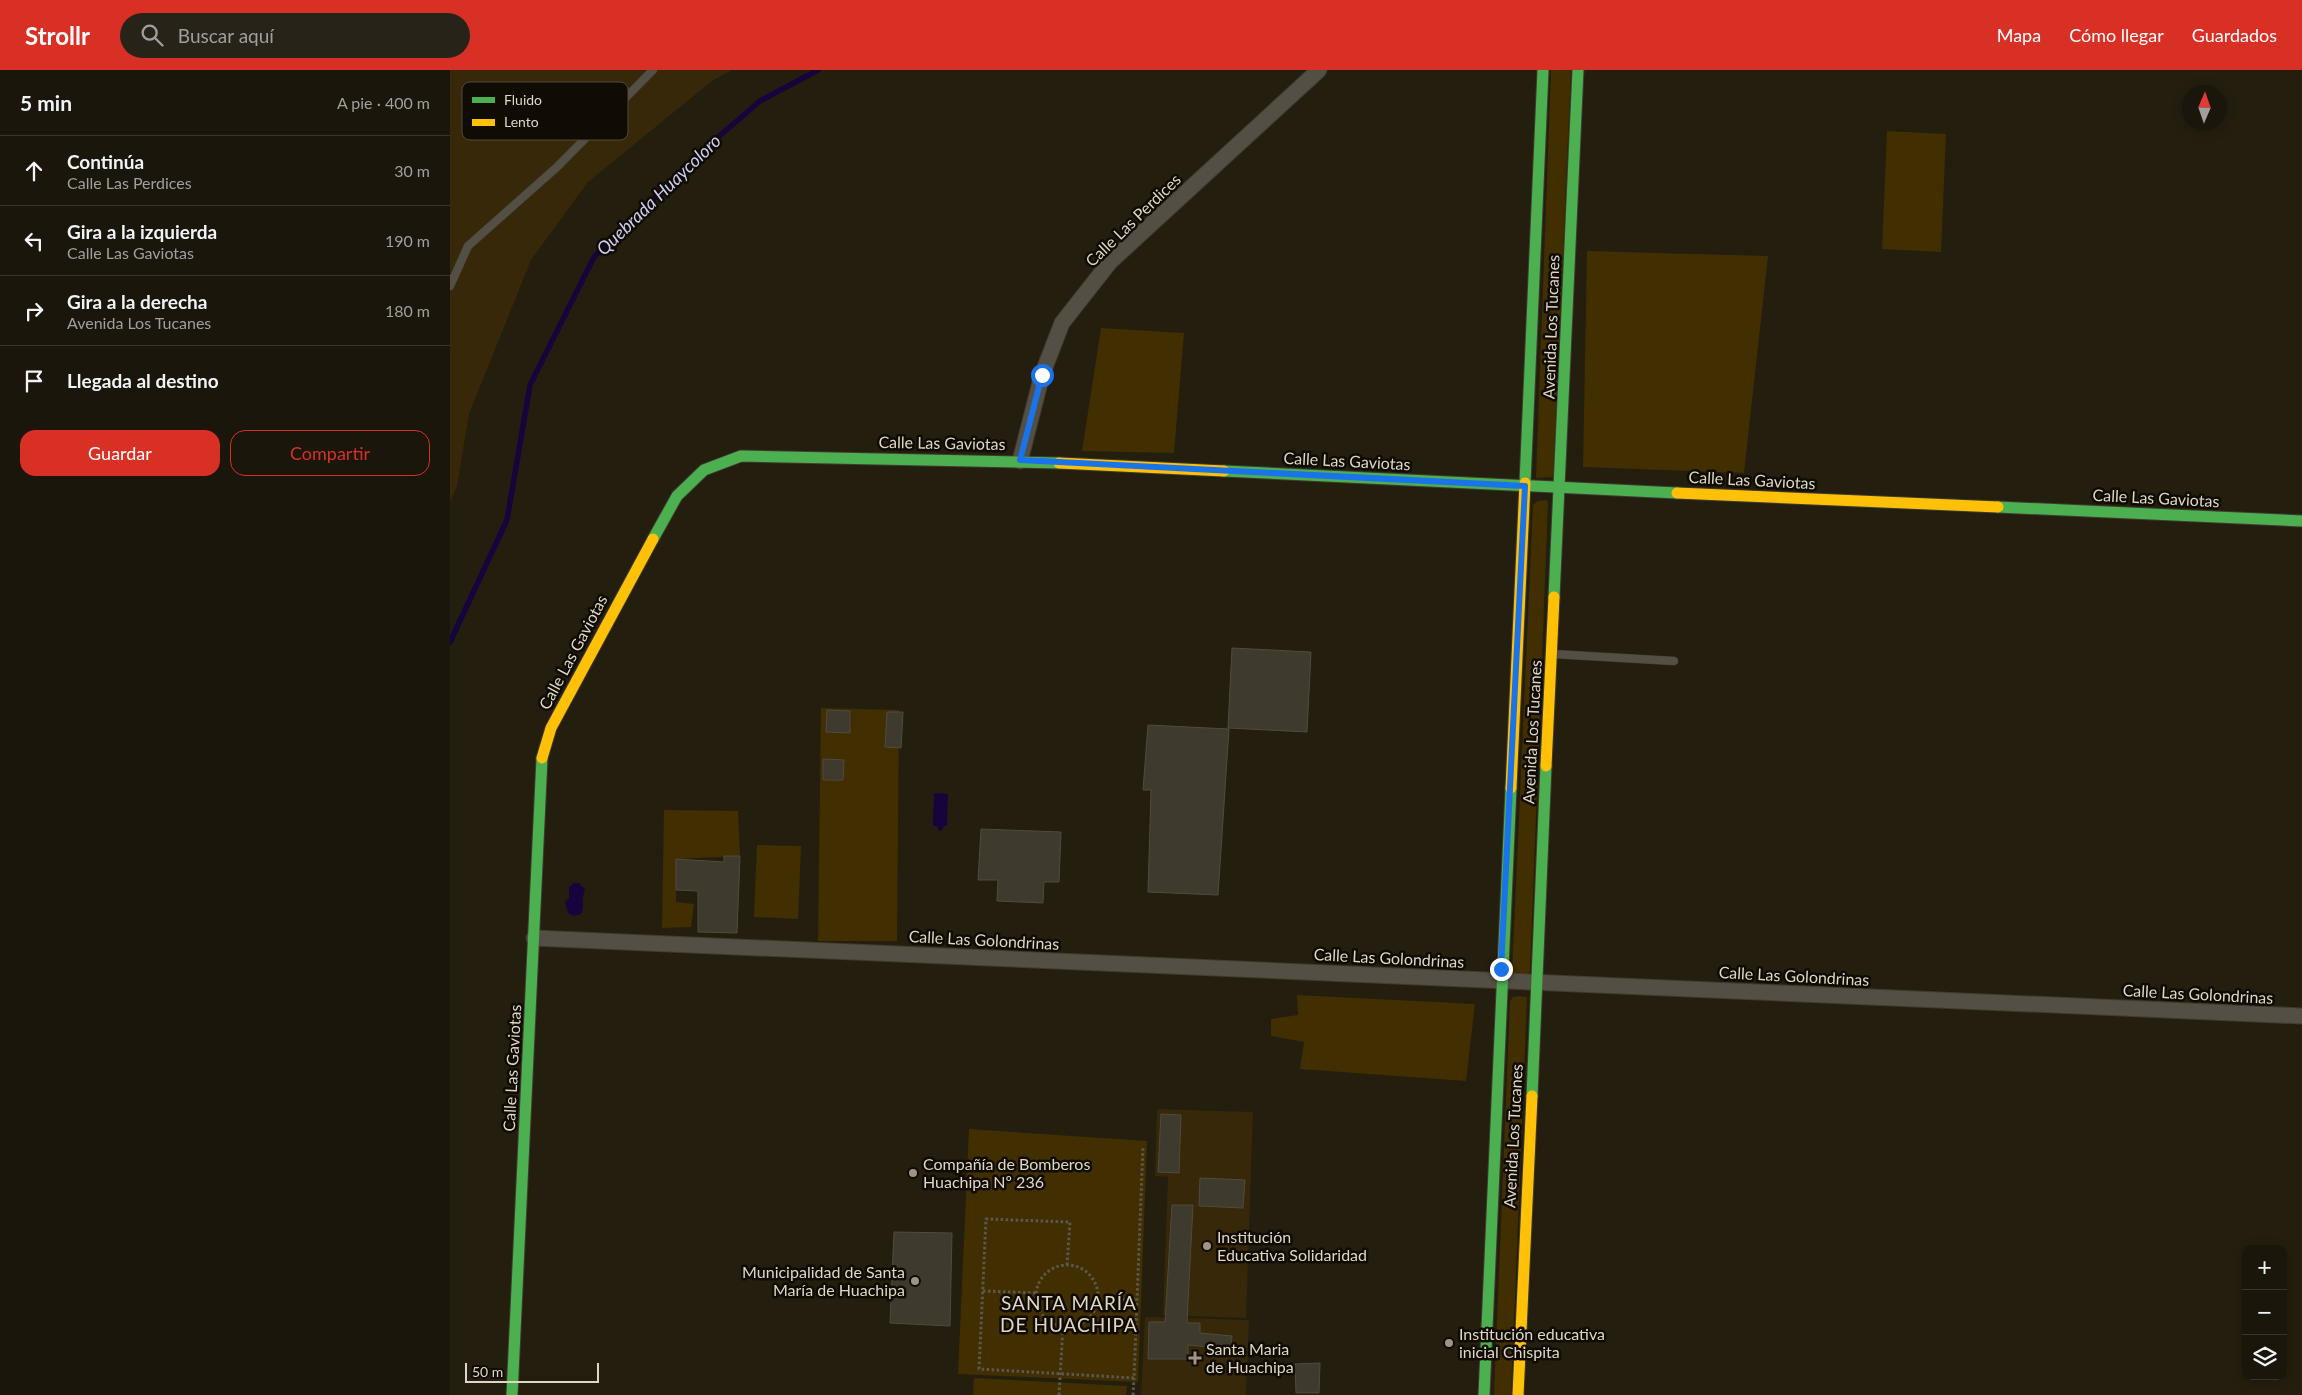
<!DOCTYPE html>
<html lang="es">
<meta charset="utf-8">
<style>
body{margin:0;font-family:Lato,sans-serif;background:#282319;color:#f1f3f6}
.controls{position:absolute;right:15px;bottom:15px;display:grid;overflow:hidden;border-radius:10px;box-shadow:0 2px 12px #0003}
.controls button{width:45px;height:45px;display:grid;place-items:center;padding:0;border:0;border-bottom:1px solid #39352c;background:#1b160b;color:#f1f3f6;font:25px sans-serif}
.compass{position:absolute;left:1732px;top:15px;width:45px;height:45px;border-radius:50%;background:#1b160b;box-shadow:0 2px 12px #0003;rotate:2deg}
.scale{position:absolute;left:15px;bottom:12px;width:134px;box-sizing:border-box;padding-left:5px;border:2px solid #ded7c8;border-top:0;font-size:14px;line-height:18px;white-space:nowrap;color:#ded7c8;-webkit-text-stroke:4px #100b03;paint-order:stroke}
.stop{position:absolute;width:15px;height:15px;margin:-11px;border:4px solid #1a73e8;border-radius:50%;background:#fff}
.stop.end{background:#1a73e8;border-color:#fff;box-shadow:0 1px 5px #0008}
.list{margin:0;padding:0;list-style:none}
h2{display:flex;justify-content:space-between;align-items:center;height:65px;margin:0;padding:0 20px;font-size:21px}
h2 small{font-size:16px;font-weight:400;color:#a09f9d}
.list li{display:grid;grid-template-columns:32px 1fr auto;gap:15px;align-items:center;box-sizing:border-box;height:70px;padding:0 20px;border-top:1px solid #39352c}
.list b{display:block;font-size:19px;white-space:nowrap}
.list p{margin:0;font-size:16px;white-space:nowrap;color:#a09f9d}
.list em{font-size:16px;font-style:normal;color:#a09f9d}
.actions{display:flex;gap:10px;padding:15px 20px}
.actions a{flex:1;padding:11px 0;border:1px solid #d93025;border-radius:15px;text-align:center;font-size:18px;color:#d93025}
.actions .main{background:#d93025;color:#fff}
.icon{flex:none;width:28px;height:28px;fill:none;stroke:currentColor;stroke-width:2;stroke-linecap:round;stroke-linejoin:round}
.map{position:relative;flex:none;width:1852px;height:1325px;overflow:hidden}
header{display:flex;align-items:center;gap:30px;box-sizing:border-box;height:70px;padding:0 25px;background:#d93025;color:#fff}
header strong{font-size:24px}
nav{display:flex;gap:28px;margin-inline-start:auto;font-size:18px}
.search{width:350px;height:45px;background:#282319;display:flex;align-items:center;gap:12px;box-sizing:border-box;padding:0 18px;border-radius:28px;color:#a09f9d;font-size:19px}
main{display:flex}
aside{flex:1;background:#1b160b}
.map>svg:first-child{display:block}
.built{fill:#362808}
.green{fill:#412f02}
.water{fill:#15053c}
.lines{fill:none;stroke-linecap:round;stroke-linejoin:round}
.stream{stroke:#15053c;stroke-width:5.5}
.building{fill:#3f3a2e;stroke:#504b3e}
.lane-casing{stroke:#403a30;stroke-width:9}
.street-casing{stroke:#403a30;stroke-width:17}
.fast-casing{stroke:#403a30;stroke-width:13}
.slow-casing{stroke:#403a30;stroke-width:13}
.path{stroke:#5c584f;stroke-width:3;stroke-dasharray:2.5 2.5;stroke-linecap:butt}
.lane{stroke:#544f45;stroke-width:8}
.street{stroke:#544f45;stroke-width:15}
.fast{stroke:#4caf50;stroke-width:11}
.slow{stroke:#ffc107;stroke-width:11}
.route{stroke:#1a73e8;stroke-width:6}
.poi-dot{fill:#9d9687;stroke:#100b03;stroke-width:2}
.labels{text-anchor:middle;stroke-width:5;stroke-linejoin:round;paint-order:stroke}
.street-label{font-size:16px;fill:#ded7c8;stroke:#100b03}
.poi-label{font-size:16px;fill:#ded7c8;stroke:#100b03;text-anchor:start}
.water-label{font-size:18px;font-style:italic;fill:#cccdf4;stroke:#100b03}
.quarter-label{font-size:19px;letter-spacing:1px;fill:#ded7c8;stroke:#100b03}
.key{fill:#100b03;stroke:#4e483e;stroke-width:1}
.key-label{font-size:14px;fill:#ded7c8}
</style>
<header>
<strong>Strollr</strong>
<div class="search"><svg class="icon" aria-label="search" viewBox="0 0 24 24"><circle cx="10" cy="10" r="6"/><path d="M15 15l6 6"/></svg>Buscar aquí</div>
<nav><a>Mapa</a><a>Cómo llegar</a><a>Guardados</a></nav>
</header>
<main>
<aside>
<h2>5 min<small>A pie · 400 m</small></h2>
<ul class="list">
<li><svg class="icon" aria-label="ahead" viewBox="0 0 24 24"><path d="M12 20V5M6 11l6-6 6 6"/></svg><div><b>Continúa</b><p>Calle Las Perdices</p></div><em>30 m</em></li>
<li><svg class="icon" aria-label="left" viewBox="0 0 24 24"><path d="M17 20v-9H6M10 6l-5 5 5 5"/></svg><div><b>Gira a la izquierda</b><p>Calle Las Gaviotas</p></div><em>190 m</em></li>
<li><svg class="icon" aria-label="right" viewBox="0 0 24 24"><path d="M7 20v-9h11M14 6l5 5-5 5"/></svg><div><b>Gira a la derecha</b><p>Avenida Los Tucanes</p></div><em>180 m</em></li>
<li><svg class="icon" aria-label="arrive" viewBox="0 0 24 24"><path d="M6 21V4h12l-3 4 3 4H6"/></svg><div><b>Llegada al destino</b></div></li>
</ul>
<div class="actions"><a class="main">Guardar</a><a>Compartir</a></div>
</aside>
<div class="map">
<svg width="1852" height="1325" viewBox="0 0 1852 1325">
<rect width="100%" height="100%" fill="#241e0f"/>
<g class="built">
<polygon points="0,0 282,0 262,11 138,112 81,190 19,344 7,416 0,432"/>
<polygon points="707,1039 803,1042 796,1248 713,1245 718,1107 705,1106"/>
<polygon points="695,1247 799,1250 796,1325 691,1325"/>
</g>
<g class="green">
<polygon points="1101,0 1121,0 1103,407 1086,408"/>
<polygon points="1437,61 1496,64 1491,182 1432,179"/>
<polygon points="1137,181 1318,186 1294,403 1133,397"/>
<polygon points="651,258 734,263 724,383 632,381"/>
<polygon points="1096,430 1098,432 1080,902 1076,906 1065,906 1062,903 1083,435 1088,431"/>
<polygon points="371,638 449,640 447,871 368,871"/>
<polygon points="214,740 288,741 290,786 226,789 226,832 244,834 241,857 212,858"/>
<polygon points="307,775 351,776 348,849 304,847"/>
<polygon points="847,925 1025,934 1016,1011 850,999 854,972 821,966 821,949 848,945"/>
<polygon points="1069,926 1077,927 1061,1325 1044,1325 1060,931 1063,927"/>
<polygon points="519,1059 697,1071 688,1312 508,1304"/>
<polygon points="524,1308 677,1316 676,1325 523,1325"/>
</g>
<g class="water">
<polygon points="484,723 498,724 497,756 494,756 491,761 489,761 487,756 483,756"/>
<path d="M129 813 135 819C131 829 135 839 131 844L124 846 118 843 115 832 119 828V817L124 813Z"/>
</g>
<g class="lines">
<polyline class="stream" points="0,572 57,450 80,315 144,187 252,81 310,31 368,0"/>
</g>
<g class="building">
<polygon points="782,578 861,582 857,662 778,658"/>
<polygon points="377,640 400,641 400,663 376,662"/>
<polygon points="437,642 453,642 451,678 435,677"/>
<polygon points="698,655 779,659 768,825 698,822 701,720 693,720"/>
<polygon points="373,689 394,690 393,710 373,710"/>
<polygon points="531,759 611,762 609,812 594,812 593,833 547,831 548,810 528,810"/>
<polygon points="274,786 290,786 287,863 248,862 248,821 226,820 226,789 274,792"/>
<polygon points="711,1044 731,1045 729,1103 708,1102"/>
<polygon points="750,1108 795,1110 793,1138 749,1136"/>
<polygon points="722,1135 743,1135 737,1253 750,1253 750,1263 782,1266 781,1279 738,1275 738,1289 698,1289 699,1252 715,1252"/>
<polygon points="444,1162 502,1163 500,1256 440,1253"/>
<polygon points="870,1293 869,1323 846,1323 845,1294"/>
</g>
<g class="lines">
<defs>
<g id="lane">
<polyline points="0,216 18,176 107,97 203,0"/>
<polyline points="1103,584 1224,591"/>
</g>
<g id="street">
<polyline points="570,391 592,305 612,253 660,192 869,0"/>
<polyline points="84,868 1852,946"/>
</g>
<g id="fast">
<polyline points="774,401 1227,423"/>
<polyline points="1075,413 1093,0"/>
<polyline points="1548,437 1852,451"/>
<polyline points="203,469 227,426 254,400 291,386 609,393"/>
<polyline points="1104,527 1128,0"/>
<polyline points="1082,1026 1096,696"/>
<polyline points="62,1325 92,688"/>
<polyline points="1034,1325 1061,718"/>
</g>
<g id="slow">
<polyline points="609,393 774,401"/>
<polyline points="1227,423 1548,437"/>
<polyline points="92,688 101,658 203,469"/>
<polyline points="1096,696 1104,527"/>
<polyline points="1061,718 1075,413"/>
<polyline points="1068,1325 1082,1026"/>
</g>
</defs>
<use href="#lane" class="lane-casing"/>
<use href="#street" class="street-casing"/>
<use href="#fast" class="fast-casing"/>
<use href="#slow" class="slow-casing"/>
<g class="path">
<polyline points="617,1195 620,1152 536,1149 529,1299 684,1308 693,1076"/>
<circle cx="617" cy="1226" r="31"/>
<polyline points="533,1221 587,1223"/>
<polyline points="648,1229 687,1230"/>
<polyline points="609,1325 613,1256"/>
<polyline points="683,1325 684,1308"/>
</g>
<use href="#lane" class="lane"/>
<use href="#street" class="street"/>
<use href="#fast" class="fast"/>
<use href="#slow" class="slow"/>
</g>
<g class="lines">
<polyline class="route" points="592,305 570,390 1075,416 1051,899"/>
</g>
<g class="poi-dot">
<circle cx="463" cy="1103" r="5"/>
<circle cx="757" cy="1176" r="5"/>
<circle cx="465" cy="1211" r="5"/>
<circle cx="999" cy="1273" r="5"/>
<path d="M742.5 1280.5h5v5h5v5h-5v5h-5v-5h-5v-5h5z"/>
</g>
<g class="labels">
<g class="street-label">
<text transform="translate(683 150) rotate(-44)" y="6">Calle Las Perdices</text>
<text transform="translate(1101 257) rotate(-88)" y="6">Avenida Los Tucanes</text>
<text transform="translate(492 373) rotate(1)" y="6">Calle Las Gaviotas</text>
<text transform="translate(897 391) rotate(3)" y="6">Calle Las Gaviotas</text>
<text transform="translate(1302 410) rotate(3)" y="6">Calle Las Gaviotas</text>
<text transform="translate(1706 428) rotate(3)" y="6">Calle Las Gaviotas</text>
<text transform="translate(123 582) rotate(-62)" y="6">Calle Las Gaviotas</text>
<text transform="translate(1082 662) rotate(-87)" y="6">Avenida Los Tucanes</text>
<text transform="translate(534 870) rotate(3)" y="6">Calle Las Golondrinas</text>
<text transform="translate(939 888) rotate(3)" y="6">Calle Las Golondrinas</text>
<text transform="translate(1344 906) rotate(3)" y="6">Calle Las Golondrinas</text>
<text transform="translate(1748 924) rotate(3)" y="6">Calle Las Golondrinas</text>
<text transform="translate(62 998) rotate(-87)" y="6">Calle Las Gaviotas</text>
<text transform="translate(1063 1066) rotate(-87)" y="6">Avenida Los Tucanes</text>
</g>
<g class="poi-label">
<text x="473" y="1100">Compañía de Bomberos<tspan x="473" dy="18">Huachipa Nº 236</tspan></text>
<text x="767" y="1173">Institución<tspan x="767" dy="18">Educativa Solidaridad</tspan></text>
<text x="455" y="1208" text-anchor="end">Municipalidad de Santa<tspan x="455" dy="18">María de Huachipa</tspan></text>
<text x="1009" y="1270">Institución educativa<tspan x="1009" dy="18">inicial Chispita</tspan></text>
<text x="756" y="1285">Santa Maria<tspan x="756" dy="18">de Huachipa</tspan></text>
</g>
<g class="water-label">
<text transform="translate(209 125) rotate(-44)" y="6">Quebrada Huaycoloro</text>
</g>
<g class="quarter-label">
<text x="619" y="1240">SANTA MARÍA<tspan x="619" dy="22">DE HUACHIPA</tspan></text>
</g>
</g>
<rect x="12" y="12" width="166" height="58" rx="8" class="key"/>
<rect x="22" y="27" width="23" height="6" fill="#4caf50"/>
<rect x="22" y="49" width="23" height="7" fill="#ffc107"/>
<g class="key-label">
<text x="54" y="35">Fluido</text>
<text x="54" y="57">Lento</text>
</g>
</svg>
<div class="controls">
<button>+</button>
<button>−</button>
<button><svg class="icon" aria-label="layers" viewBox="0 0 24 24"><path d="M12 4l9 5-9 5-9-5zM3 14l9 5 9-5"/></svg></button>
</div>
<svg class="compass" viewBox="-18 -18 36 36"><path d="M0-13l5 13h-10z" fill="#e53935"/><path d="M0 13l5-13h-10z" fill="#a09f9d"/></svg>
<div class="scale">50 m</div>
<div class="stop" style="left:592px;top:305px"></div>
<div class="stop end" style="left:1051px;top:899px"></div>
</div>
</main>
